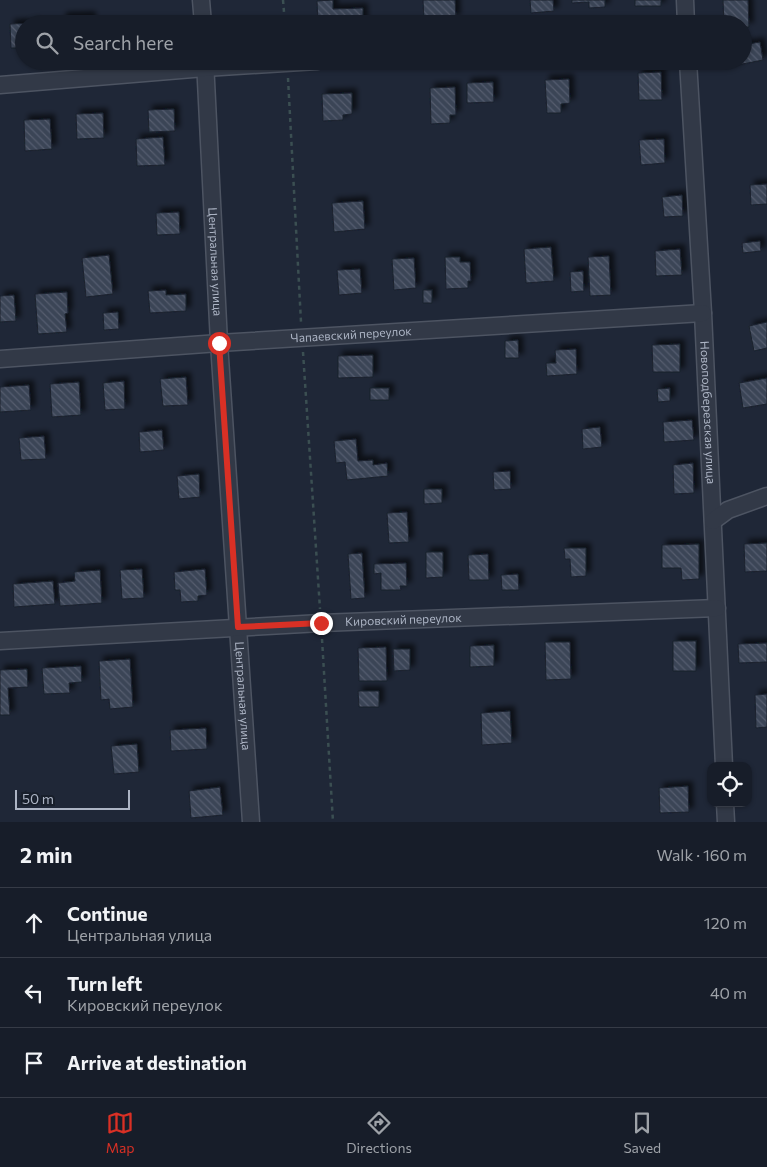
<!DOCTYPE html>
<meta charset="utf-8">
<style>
body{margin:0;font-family:Commissioner,sans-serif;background:#242a35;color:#f1f3f6}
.controls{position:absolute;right:15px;bottom:15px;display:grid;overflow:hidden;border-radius:10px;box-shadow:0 1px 4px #0004}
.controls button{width:45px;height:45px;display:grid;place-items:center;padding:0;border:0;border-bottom:1px solid #363b46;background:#171d29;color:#f1f3f6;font:25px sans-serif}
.scale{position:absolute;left:15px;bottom:12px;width:115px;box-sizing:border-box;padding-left:5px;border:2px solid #acb4c4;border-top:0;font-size:14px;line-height:18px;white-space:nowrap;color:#acb4c4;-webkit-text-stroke:4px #181f2b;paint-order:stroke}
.stop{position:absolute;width:15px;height:15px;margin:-11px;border:4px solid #d93025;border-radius:50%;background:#fff}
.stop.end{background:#d93025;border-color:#fff;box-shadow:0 1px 5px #0008}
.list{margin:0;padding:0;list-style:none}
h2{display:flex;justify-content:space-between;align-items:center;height:65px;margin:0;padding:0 20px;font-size:21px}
h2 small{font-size:16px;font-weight:400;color:#9ea2a8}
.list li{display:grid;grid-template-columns:32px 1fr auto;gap:15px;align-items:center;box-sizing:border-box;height:70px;padding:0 20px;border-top:1px solid #363b46}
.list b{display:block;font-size:19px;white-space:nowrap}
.list p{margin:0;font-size:16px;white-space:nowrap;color:#9ea2a8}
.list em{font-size:16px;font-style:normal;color:#9ea2a8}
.icon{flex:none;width:28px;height:28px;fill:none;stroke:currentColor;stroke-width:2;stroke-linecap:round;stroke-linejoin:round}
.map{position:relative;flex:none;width:767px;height:822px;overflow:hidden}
.search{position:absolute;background:#171d29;box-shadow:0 1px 4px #0004;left:15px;right:15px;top:15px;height:55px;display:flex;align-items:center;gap:12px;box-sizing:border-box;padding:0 18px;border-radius:28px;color:#9ea2a8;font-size:19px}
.sheet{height:275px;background:#171d29}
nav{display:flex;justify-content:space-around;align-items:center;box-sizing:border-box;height:70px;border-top:1px solid #363b46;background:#171d29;font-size:14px;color:#9ea2a8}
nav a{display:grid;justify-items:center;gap:2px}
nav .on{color:#d93025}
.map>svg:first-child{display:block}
.building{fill:url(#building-back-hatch);stroke:#1a212d;filter:url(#shadow)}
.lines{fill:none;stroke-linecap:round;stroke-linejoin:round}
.minor-casing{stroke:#4d5462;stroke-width:19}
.path{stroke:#3b4f52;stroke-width:2.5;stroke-dasharray:4 4;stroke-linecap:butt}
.minor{stroke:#323947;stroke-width:16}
.route{stroke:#d93025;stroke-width:6}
.labels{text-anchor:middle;stroke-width:5;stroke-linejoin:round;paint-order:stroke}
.street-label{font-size:12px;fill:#acb4c4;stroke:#181f2b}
</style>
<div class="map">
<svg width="767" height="822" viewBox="0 0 767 822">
<defs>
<pattern id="building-back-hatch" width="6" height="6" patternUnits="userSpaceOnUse" patternTransform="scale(1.25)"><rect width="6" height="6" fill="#3b4557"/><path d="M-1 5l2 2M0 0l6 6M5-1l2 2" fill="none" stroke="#555d6e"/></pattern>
<filter id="shadow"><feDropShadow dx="4.5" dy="-4.5" stdDeviation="2.5" flood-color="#0009"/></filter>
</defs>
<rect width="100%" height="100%" fill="#1f2737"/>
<g class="building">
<polygon points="333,0 333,9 363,8 363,24 318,24 317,1"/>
<polygon points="423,0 455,0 456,18 424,20"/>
<polygon points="530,0 553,0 554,11 531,13"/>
<polygon points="572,0 605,0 605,7 589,8 589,2 572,3"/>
<rect x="635" y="0" width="26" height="6"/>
<polygon points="723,0 748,0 749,27 743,27 743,24 724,24"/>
<polygon points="91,16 91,24 62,24 62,17"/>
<polygon points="36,23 24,24 24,48 11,48 10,24"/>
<polygon points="760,42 763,60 727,67 726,61 743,61 743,45"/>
<polygon points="661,72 662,100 639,100 638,73"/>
<polygon points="569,79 570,103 561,104 561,113 547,113 545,80"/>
<polygon points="493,82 494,102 467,103 467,83"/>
<polygon points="455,87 456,115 450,115 450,123 431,124 430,88"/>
<polygon points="352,93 352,114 343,115 343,120 323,121 322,94"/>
<polygon points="174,109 175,131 149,132 148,110"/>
<polygon points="103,113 104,138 77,139 76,114"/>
<polygon points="50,119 52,149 25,151 24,120"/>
<polygon points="163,137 165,165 137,166 136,139"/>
<polygon points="664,139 665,163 641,165 639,140"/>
<polygon points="767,184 767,204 751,205 750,185"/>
<polygon points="682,195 683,216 664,217 662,197"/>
<polygon points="363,201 365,229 334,232 332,203"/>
<polygon points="179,212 180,234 157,235 156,213"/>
<polygon points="760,241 761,251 743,253 742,243"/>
<polygon points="551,247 554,281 526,283 524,249"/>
<polygon points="680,249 682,275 656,276 655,251"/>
<polygon points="109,255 113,294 86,297 82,258"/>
<polygon points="609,256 611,295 590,296 588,257"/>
<polygon points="445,257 460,257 460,262 470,262 471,281 468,281 468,288 446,289"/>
<polygon points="414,258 416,288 394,290 392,259"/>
<polygon points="360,269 362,293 339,295 337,270"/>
<polygon points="583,271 584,291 571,292 570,272"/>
<polygon points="166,290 166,295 186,294 186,311 150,313 148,291"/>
<rect x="423" y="290" width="9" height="13"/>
<polygon points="67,292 68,313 65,314 67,332 38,334 35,294"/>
<polygon points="14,295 16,321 0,322 0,296"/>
<polygon points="118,312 119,329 104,330 103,313"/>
<polygon points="767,322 767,348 754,351 749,326"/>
<polygon points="518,340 519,358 505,358 505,341"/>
<polygon points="680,344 680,372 653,372 652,345"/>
<polygon points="576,349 577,374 547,376 546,363 556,363 555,350"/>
<polygon points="373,355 373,377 338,378 338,356"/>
<polygon points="186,377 188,405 163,406 160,379"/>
<polygon points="767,378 767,404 743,408 739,383"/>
<polygon points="124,381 125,409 105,410 103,383"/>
<polygon points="79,382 81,415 52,417 50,384"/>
<polygon points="29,385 31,410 0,412 0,387"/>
<rect x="370" y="388" width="19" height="12"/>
<polygon points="670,388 670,401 658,402 657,389"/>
<polygon points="692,420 694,440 664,442 663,422"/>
<polygon points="600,427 602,447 583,449 582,429"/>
<polygon points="162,430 164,450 140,452 139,432"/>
<polygon points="44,436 46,459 21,460 19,438"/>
<polygon points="356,439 358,461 373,460 373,465 387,463 388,476 347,480 345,462 336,463 334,441"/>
<polygon points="693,463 694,493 674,494 673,465"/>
<polygon points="510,471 511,489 494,490 493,472"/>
<polygon points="199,474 200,497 179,499 177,476"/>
<polygon points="424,489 442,489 442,503 424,504"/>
<polygon points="407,512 409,542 389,543 387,513"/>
<polygon points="767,543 767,571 745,572 744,544"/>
<polygon points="699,544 699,579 682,580 681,568 662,568 662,545"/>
<polygon points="564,548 586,548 586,576 571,577 570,559 565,559"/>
<polygon points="426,552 443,552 443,577 426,578"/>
<polygon points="362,553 365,598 351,599 348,554"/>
<polygon points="488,554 489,580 469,580 468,555"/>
<polygon points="406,563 407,586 400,586 401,590 381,590 381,573 374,574 374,564"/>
<polygon points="142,569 144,598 122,599 120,570"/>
<polygon points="205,569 207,595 198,596 198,601 181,602 180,590 175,590 174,572"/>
<polygon points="100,570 102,603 60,606 58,583 75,581 74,572"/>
<polygon points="518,574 519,590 502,590 501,575"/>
<polygon points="53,581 55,604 14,607 13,584"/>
<rect x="673" y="641" width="23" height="30"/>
<polygon points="545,642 570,642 571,679 546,680"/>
<polygon points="767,643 767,662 739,663 738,644"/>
<polygon points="494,645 494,666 470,667 470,646"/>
<polygon points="386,647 387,681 359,681 358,648"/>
<polygon points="393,649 410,649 410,670 394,671"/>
<polygon points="130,659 133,707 110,709 109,699 101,700 99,661"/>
<polygon points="81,666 82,682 69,683 70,693 44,694 42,668"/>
<polygon points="27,669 28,687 8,688 10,715 0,715 0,670"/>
<polygon points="358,691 379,691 379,707 359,707"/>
<polygon points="767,694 767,727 756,728 755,695"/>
<polygon points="510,711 512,743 482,745 481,713"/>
<polygon points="206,728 207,749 171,751 170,730"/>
<polygon points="137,744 139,772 114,774 111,746"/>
<polygon points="688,786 689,812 660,813 659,788"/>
<polygon points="220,787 223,815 191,818 189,791"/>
</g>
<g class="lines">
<defs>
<g id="minor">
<polyline points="201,0 203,24"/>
<polyline points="685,0 686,24"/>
<path id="s1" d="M205 61 219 343 251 822"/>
<path id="s2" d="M688 61 703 313 724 766"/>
<polyline points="0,85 205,68 317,61"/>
<path id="s3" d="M0 359 219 343 703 313"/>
<polyline points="713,521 728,510 767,496"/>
<path id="s4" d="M0 641 321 623 717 608"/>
<polyline points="725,803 726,822"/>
</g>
</defs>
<use href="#minor" class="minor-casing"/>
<g class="path">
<polyline points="283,0 285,24"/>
<polyline points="288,78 301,322"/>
<polyline points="303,352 320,609"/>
<polyline points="322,639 333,822"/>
</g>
<use href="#minor" class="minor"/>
</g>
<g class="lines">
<polyline class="route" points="219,343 238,627 321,623"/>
</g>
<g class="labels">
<g class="street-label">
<text dy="4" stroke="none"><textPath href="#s1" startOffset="201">Центральная улица</textPath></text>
<text dy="4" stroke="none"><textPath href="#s3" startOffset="352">Чапаевский переулок</textPath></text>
<text dy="4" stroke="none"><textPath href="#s2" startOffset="352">Новоподберезская улица</textPath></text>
<text dy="4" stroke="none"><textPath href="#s4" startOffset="404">Кировский переулок</textPath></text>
<text dy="4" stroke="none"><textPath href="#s1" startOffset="636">Центральная улица</textPath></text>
</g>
</g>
</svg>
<div class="controls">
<button><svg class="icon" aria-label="locate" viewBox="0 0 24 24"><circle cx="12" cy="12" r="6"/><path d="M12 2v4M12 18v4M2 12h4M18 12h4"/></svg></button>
</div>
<div class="scale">50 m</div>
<div class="stop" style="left:219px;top:343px"></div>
<div class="stop end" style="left:321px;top:623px"></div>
<div class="search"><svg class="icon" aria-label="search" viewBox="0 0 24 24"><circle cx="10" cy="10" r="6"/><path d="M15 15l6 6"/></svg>Search here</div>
</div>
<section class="sheet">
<h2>2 min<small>Walk · 160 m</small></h2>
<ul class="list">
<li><svg class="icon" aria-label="ahead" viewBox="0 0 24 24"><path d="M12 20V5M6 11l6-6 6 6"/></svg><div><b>Continue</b><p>Центральная улица</p></div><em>120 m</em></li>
<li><svg class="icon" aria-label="left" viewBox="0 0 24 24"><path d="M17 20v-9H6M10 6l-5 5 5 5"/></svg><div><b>Turn left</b><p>Кировский переулок</p></div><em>40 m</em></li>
<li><svg class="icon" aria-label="arrive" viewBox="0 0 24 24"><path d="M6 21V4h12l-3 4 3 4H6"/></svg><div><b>Arrive at destination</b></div></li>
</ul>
</section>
<nav>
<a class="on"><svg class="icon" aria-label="map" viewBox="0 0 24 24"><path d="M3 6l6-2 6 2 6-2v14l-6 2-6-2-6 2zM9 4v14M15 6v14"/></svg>Map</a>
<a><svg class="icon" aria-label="directions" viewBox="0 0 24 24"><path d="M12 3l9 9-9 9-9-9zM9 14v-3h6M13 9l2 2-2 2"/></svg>Directions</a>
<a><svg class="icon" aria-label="saved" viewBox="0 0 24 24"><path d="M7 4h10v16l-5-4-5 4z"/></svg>Saved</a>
</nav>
